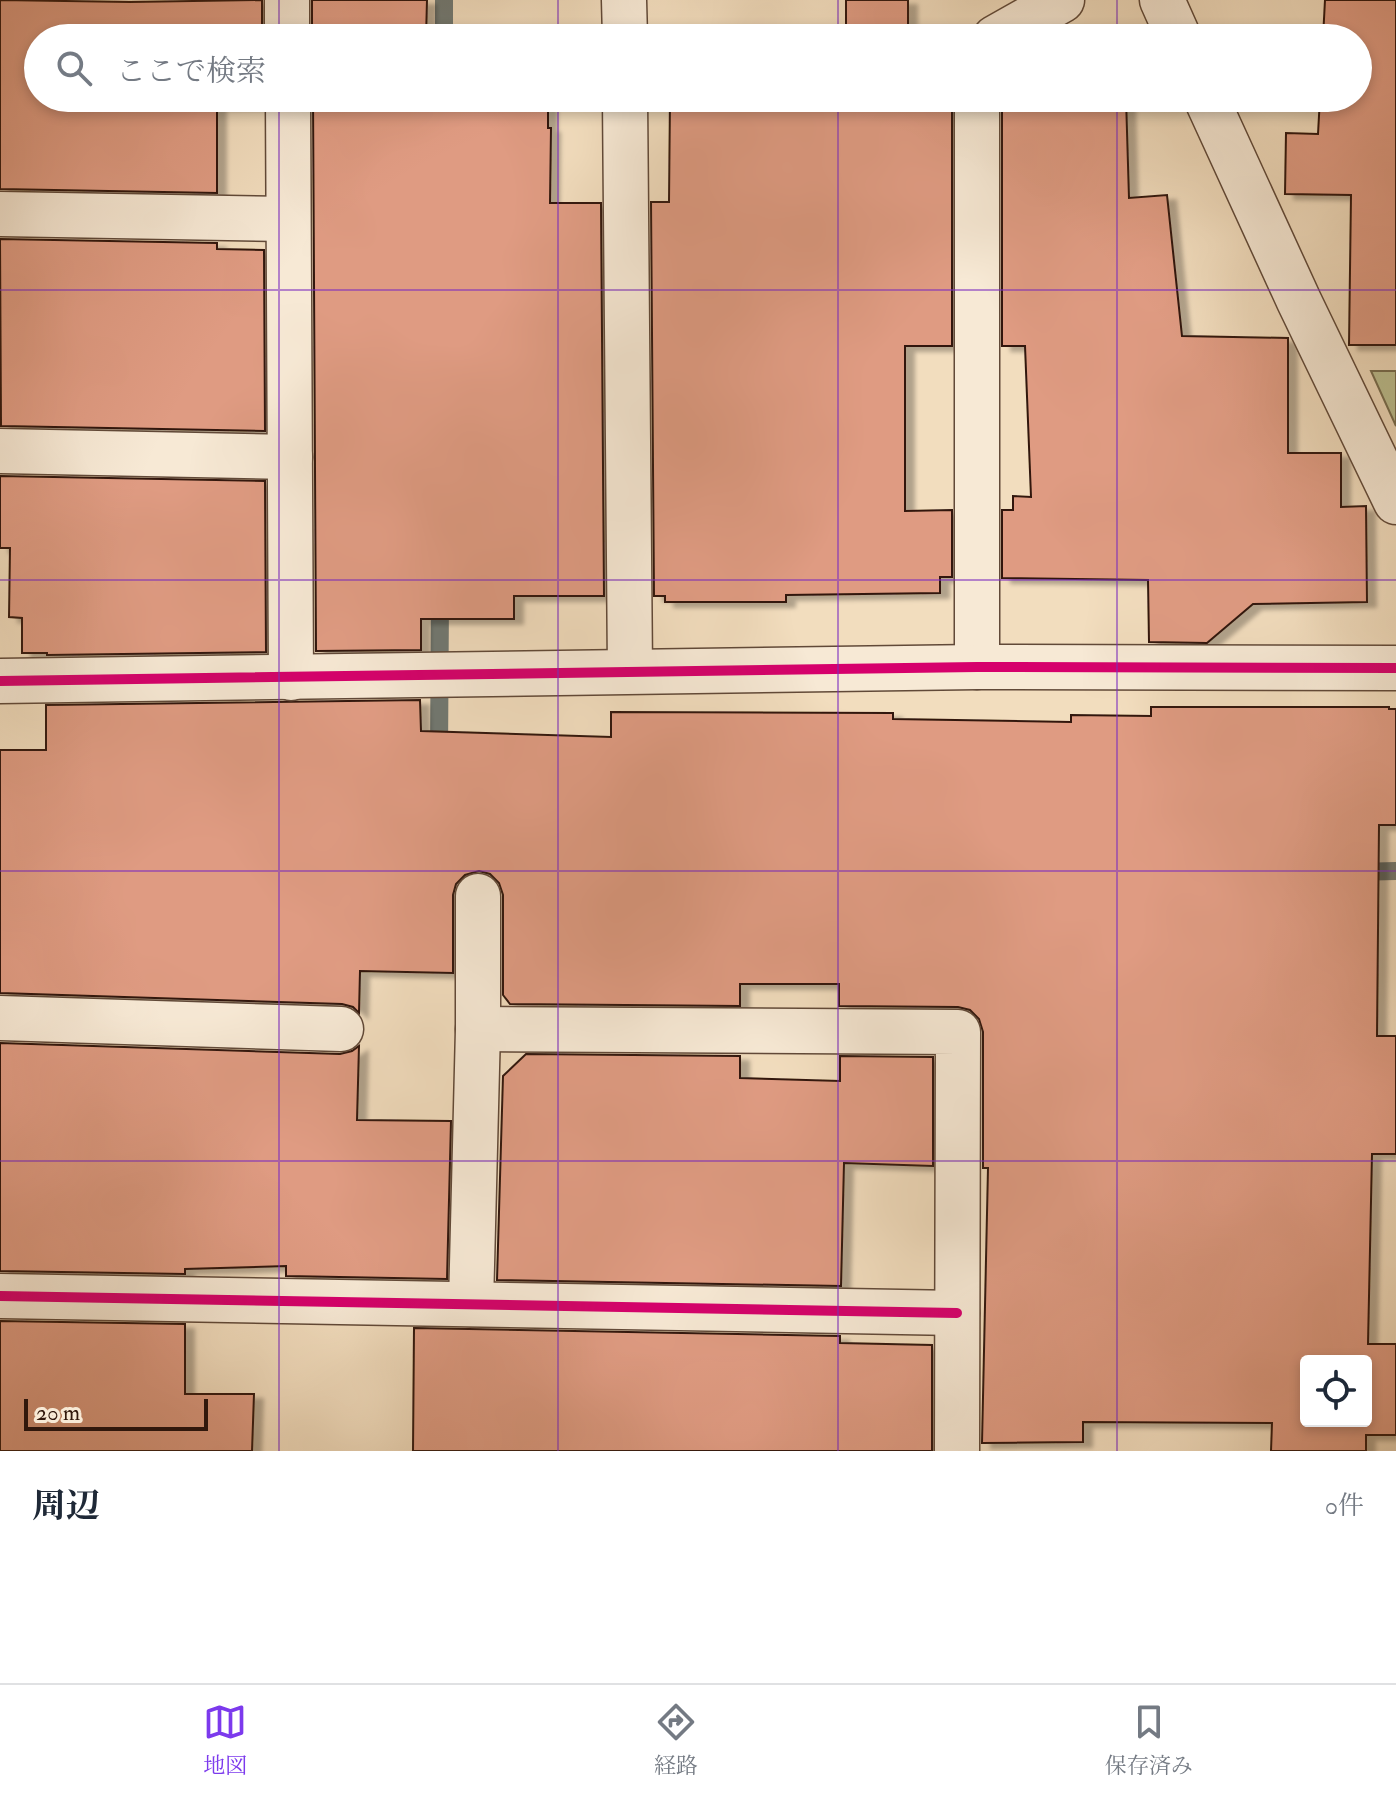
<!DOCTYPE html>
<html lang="ja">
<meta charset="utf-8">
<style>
body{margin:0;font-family:"IM FELL Double Pica","Noto Serif JP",serif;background:#f2f2f3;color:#1f2937}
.controls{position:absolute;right:24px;bottom:24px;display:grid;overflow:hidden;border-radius:8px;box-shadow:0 4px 12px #0003}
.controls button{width:72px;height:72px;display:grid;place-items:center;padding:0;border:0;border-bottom:2px solid #e0e1e3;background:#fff;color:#1f2937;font:40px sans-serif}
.scale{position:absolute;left:24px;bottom:20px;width:184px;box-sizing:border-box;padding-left:8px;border:4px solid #31180c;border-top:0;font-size:22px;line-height:28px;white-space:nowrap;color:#31180c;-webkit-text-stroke:6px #f7e9d5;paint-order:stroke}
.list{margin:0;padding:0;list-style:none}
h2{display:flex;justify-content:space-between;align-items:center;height:104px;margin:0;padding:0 32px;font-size:34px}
h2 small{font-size:26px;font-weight:400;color:#747a83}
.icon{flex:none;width:44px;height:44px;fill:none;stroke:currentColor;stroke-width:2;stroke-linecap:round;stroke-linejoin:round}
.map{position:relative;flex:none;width:1396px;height:1451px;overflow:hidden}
.search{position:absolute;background:#fff;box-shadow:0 4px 12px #0003;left:24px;right:24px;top:24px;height:88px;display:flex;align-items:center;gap:20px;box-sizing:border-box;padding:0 28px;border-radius:44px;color:#747a83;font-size:30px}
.sheet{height:232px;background:#fff}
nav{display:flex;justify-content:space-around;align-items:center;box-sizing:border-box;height:112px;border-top:2px solid #e0e1e3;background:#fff;font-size:22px;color:#747a83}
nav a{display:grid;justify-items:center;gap:4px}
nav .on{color:#7c3aed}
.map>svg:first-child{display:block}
.green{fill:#bcc091;stroke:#766c4e;stroke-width:2}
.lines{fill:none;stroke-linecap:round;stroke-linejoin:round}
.stream{stroke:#717973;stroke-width:18}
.building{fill:#df9b82;stroke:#31180c;stroke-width:2;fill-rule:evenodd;filter:url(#shadow)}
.street-casing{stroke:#614938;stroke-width:47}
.street{stroke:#f7e9d5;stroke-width:44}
.cycleway-casing{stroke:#f7e9d5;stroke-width:15}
.cycleway{stroke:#d6006c;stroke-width:10}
.grid{fill:none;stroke:#7b2cbf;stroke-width:2;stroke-opacity:0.55}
</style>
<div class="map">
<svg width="1396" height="1451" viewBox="0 0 1396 1451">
<defs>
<filter id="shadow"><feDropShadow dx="9" dy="5" stdDeviation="2" flood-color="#0004"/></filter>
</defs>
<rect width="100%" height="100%" fill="#f2ddbe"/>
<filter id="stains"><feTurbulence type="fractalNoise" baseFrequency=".0025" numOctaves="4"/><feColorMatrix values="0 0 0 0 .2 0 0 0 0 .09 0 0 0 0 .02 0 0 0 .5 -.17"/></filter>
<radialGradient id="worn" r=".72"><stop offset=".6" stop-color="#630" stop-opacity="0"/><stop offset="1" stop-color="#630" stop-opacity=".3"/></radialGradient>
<polygon class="green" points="1371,371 1396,371 1396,426"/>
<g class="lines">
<g class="stream">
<polyline points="444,0 444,38"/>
<polyline points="439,756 440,597"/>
<polyline points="1355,872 1396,871"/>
</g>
</g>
<g class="building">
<polygon points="0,0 130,2 262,0 262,38 38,38 38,98 263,98 263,104 217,104 217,193 0,189"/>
<polygon points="312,0 427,0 426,38 312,38"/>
<rect x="846" y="0" width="62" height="38"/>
<polygon points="1325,0 1396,0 1396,345 1349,345 1351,195 1285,194 1286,133 1318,134 1320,98 1358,98 1358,38 1323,38"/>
<polygon points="1124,31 1125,38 1076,38 1076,32"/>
<polygon points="313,98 548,98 548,128 551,128 550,203 601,203 604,596 514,596 514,619 421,619 421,650 316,651"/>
<polygon points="670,98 952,98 952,346 905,346 905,511 952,510 952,577 940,577 940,593 786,595 786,602 665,602 665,596 654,596 651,202 669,202"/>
<polygon points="1002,98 1126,98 1129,198 1167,195 1182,336 1288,338 1288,453 1341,453 1341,507 1366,506 1367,602 1253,604 1207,643 1149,642 1148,580 1002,578 1002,510 1013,510 1013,496 1031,497 1025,346 1002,346"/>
<polygon points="0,239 217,243 217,249 264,250 265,431 1,426"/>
<polygon points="0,476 265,481 266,652 47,655 47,653 22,653 22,618 9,617 10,548 0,548"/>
<path d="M420 700 421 731 611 737V712L893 713V719L1071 722V715L1151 716V707H1389V709H1396V825H1379L1377 1036H1396V1154H1372L1368 1344H1396V1435H1366V1451H1271L1272 1423 1083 1422V1442L982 1443 988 1168H983V1032L979 1019 970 1010 958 1007 839 1006V984H740V1006L510 1004 503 995V895L499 883 490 874 479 871 465 875 456 884 453 895V973L360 971 359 1013 353 1007 342 1004 0 993V750H46V705ZM1306 1361H1366V1421H1306Z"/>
<polygon points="0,1043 340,1054 352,1051 359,1046 357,1120 451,1121 447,1279 286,1276 286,1266 185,1269 185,1274 0,1271"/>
<polygon points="526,1054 740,1056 740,1078 840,1081 840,1056 933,1057 933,1166 844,1163 841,1286 497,1280 503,1076"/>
<polygon points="0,1321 185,1324 185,1394 254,1394 252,1451 0,1451"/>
<polygon points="414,1328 840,1336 840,1343 932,1345 932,1451 413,1451"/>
</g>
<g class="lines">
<defs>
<g id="street">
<polyline points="287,0 287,38"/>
<polyline points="624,0 625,38"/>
<polyline points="1162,0 1179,38"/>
<polyline points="995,38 1062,0"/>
<polyline points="288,98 291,678"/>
<polyline points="625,98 630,671"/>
<polyline points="977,98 977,667"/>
<polyline points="1206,98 1299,301 1396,502"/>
<polyline points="0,214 288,219"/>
<polyline points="0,451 290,457"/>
<polyline points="0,681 977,667 1396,668"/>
<polyline points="0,1018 341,1029"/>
<polyline points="478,1029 958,1032 957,1451"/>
<polyline points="0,1296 957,1313"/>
<polyline points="471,1304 478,1029 478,896"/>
</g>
</defs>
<use href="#street" class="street-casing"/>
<use href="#street" class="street"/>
<defs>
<g id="cycleway">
<polyline points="0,681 977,667 1396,668"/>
<polyline points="0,1296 957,1313"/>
</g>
</defs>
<use href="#cycleway" class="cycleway-casing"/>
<use href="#cycleway" class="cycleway"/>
</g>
<path class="grid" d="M279 0V38M558 0V38M838 0V38M1117 0V38M279 98V1451M558 98V1451M838 98V1451M1117 98V1451M0 290H1396M0 580H1396M0 871H1396M0 1161H1396"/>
<rect width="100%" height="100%" filter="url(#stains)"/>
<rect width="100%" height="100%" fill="url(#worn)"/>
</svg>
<div class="controls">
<button><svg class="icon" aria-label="locate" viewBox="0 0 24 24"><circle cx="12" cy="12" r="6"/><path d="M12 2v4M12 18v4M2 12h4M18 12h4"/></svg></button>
</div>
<div class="scale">20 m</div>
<div class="search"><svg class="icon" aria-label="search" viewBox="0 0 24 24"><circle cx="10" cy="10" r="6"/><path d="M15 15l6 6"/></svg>ここで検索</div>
</div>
<section class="sheet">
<h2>周辺<small>0件</small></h2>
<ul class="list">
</ul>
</section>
<nav>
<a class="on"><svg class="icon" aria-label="map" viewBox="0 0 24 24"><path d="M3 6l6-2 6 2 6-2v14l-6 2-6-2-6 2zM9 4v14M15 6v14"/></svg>地図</a>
<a><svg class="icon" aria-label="directions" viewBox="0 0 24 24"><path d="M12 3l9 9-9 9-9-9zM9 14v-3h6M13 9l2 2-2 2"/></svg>経路</a>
<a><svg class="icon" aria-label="saved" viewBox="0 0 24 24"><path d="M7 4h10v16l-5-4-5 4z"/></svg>保存済み</a>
</nav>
